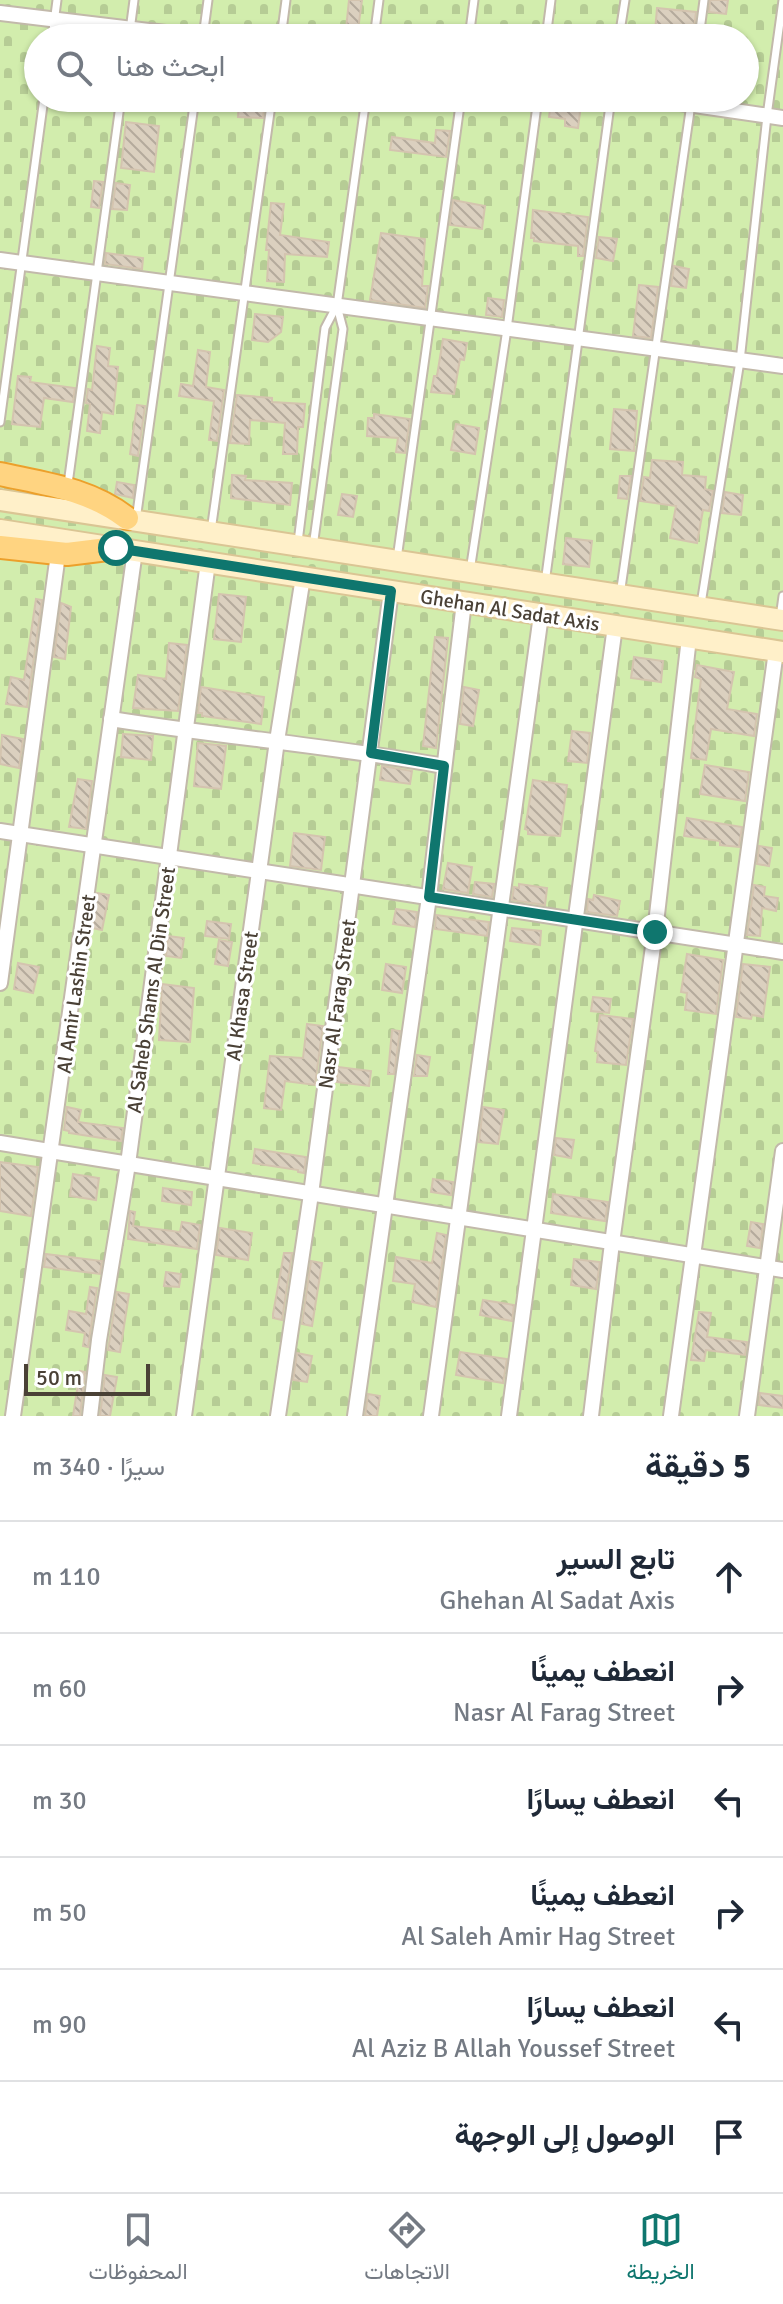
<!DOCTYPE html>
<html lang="ar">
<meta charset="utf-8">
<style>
body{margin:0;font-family:Signika,Vazirmatn,sans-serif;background:#f6f6f7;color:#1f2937;direction:rtl}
.scale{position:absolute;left:24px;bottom:20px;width:126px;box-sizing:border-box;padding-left:8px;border:4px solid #4a4136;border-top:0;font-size:22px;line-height:28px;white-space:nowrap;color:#4a4136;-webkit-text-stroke:6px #fff;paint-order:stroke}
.stop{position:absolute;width:24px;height:24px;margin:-18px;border:6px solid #0f766e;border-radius:50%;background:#fff}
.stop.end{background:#0f766e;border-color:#fff;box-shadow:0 2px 8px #0008}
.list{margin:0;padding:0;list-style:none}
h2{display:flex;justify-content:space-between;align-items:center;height:104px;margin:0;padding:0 32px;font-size:34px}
h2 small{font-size:26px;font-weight:400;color:#747a83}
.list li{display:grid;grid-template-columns:52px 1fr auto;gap:24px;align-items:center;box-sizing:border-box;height:112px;padding:0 32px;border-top:2px solid #e0e1e3}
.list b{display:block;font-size:30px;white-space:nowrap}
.list p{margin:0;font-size:26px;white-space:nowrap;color:#747a83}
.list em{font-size:26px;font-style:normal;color:#747a83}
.icon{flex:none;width:44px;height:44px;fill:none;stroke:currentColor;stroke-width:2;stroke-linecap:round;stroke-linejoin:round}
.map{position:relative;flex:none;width:783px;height:1416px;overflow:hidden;direction:ltr}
.search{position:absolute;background:#fff;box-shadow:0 2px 6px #0004;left:24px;right:24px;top:24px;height:88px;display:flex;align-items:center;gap:20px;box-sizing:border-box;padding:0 28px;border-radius:44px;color:#747a83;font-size:30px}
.sheet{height:776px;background:#fff}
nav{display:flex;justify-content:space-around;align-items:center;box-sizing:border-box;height:112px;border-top:2px solid #e0e1e3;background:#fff;font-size:22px;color:#747a83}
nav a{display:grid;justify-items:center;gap:4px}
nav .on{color:#0f766e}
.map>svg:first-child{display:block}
.cemetery{fill:url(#cemetery-stones);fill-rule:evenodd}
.building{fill:url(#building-back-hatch);stroke:#d4c4af;stroke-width:2}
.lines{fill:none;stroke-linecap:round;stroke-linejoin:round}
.service-casing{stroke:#c2b9aa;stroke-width:11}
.minor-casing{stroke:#c2b9aa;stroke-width:18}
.secondary-casing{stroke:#dac594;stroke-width:24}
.trunk-casing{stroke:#eca02b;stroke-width:26}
.service{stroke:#fff;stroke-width:7}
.minor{stroke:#fff;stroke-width:14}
.secondary{stroke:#fff0c9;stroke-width:20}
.trunk{stroke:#ffd481;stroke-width:22}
.route{stroke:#0f766e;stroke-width:10}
.labels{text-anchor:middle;stroke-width:6;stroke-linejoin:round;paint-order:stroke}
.street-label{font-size:20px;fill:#4a4136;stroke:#fff}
</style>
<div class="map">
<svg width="783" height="1416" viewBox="0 0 783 1416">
<defs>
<pattern id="cemetery-stones" width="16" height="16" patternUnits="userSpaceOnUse" patternTransform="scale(2)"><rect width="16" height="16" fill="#d2edad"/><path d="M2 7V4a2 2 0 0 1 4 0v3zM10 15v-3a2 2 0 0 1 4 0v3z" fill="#b6cc95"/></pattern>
<pattern id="building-back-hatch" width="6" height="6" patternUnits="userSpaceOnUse" patternTransform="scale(2)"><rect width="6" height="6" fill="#dbd0bf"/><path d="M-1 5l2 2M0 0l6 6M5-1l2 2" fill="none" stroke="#b4aa9c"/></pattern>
</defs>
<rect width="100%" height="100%" fill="#f6f1e8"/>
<path class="cemetery" d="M0 0H783V1416H0ZM38 38H745V98H38Z"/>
<g class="building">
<polygon points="349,0 362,0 358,30 346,29"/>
<polygon points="710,0 728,0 726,14 709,12"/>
<polygon points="657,8 696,12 693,37 655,32"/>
<polygon points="239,101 265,103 263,118 238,117"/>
<polygon points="551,102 581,105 578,128 565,126 565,119 549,117"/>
<polygon points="126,122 159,126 154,172 121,168"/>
<polygon points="436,130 450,131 446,157 390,150 392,137 435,143"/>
<polygon points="94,181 103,182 99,208 91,207"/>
<polygon points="116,183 130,185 127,210 112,209"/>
<polygon points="453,200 485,206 482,229 450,225"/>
<polygon points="271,203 284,204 280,235 329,242 327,257 285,254 284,282 267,281 269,250 266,250"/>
<polygon points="533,210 588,217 583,256 578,256 578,246 534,241 534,238 531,238"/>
<polygon points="381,233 425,239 422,286 428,286 425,308 370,300"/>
<polygon points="599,237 617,239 613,261 596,258"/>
<polygon points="106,253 143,258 142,269 105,264"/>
<polygon points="674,266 689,269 686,288 671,286"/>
<polygon points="639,285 658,287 651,338 633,336"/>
<polygon points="488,298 504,300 502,317 486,315"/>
<polygon points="255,314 283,317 281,332 268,342 252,340"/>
<polygon points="443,339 467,343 464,360 460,359 454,394 431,392 434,376 437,376"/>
<polygon points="97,346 110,348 108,366 118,367 113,414 102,412 100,433 87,431 90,404 86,403 88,389 92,390"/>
<polygon points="198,350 210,352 206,387 224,390 217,441 209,440 214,401 179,396 181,384 193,386"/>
<polygon points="18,376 31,377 30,382 75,388 73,402 44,398 40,427 12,424"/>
<polygon points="237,395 272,398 272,402 305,404 303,427 298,427 297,454 283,454 285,423 250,420 249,444 230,443"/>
<polygon points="137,405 145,406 138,456 130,454"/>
<polygon points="614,409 637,411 634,451 610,449"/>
<polygon points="374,414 410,419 405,453 396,452 398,438 367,436 368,418 374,418"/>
<polygon points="456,424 479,428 475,454 451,450"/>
<polygon points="652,460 683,462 682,475 706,477 705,489 713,491 709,511 703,510 697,543 670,538 676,506 640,501 644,477 650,478"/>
<polygon points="232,475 246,476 245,480 292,483 290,505 231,498"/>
<polygon points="620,476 631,476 627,499 618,498"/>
<polygon points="117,482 134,485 133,498 115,494"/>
<polygon points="725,492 743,495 741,515 722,513"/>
<polygon points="342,494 357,496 353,517 338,515"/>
<polygon points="566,538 592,541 589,567 563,564"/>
<polygon points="219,594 246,597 241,642 214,639"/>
<polygon points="36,599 42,600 27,707 6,704 11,677 24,680"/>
<polygon points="61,603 71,607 65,659 54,657"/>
<polygon points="435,637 448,638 436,748 423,746"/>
<polygon points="169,643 187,645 178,711 133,708 138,675 166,679"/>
<polygon points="634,657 663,661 661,682 631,678"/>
<polygon points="697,665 734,672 727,709 757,714 754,736 711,729 706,760 691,758 701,679 695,677"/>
<polygon points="201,687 264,697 261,724 202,716 202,713 198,713"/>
<polygon points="464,687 479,690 473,726 460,724"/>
<polygon points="572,731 590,733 587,763 568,761"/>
<polygon points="123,734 153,736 151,760 121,757"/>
<polygon points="2,735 23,739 19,768 0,764"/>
<polygon points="198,743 226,746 221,789 194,786"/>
<polygon points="705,765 749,772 745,801 700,794"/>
<polygon points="382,766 412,771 410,784 380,780"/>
<polygon points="78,779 92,781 86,829 69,827"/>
<polygon points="533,780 567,785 560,836 528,834 528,830 525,829"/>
<polygon points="687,818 742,827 739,847 720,845 720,841 684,836"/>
<polygon points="294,833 325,837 321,870 290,866"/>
<polygon points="759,846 772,848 769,866 757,864"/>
<polygon points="448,863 472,867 468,893 443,889"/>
<polygon points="475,882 494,884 492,897 473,894"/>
<polygon points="519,884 547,888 545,905 512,900 514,887 519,888"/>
<polygon points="754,885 765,887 764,896 778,898 776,911 762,908 760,936 747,935"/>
<polygon points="97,893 109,895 102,930 92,928"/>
<polygon points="594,895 620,901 617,916 587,912 588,899 593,900"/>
<polygon points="396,909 417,912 415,927 393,924"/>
<polygon points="436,915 489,922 487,936 435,929"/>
<polygon points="207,921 231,924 229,939 205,936"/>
<polygon points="512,928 541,931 540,945 510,941"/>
<polygon points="168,936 184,938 181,958 166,956"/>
<polygon points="219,940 232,942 228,966 215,964"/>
<polygon points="687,954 723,960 716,1014 685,1010 687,993 681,992"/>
<polygon points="18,963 39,967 33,993 14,989"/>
<polygon points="386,964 406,967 402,993 382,990"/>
<polygon points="743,964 770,967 763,1017 752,1015 751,1019 736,1017"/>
<polygon points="162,984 194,988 190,1042 159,1040"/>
<polygon points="593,997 611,999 609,1013 591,1011"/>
<polygon points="600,1015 633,1019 626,1065 597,1062 598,1052 595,1051"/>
<polygon points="307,1024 323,1026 315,1085 285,1081 281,1110 264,1108 270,1056 303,1058"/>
<polygon points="392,1030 400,1031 394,1074 388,1074"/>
<polygon points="417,1055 430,1057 427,1076 414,1076"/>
<polygon points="338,1067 371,1071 369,1086 336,1082"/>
<polygon points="67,1107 81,1110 78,1122 123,1128 121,1141 69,1133 69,1131 64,1130"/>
<polygon points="483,1107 504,1110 498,1144 479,1142"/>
<polygon points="556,1138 574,1140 571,1158 554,1155"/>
<polygon points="255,1149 306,1157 304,1173 298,1172 298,1170 253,1163"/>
<polygon points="0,1162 38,1167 31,1216 0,1211"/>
<polygon points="73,1174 99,1178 96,1200 70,1196"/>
<polygon points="433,1179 453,1182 451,1195 431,1192"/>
<polygon points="163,1188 192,1192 191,1205 162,1201"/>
<polygon points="553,1194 608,1202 605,1221 551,1213"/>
<polygon points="130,1211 135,1212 133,1226 180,1232 182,1222 200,1225 197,1249 128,1239"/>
<polygon points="751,1222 763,1224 760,1248 747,1246"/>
<polygon points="220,1228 252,1233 248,1260 216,1255"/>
<polygon points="437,1233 446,1235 436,1307 412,1302 415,1284 393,1281 396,1257 432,1263"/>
<polygon points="284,1253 292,1253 282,1320 273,1318 273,1314"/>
<polygon points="46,1254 102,1261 100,1274 44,1267"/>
<polygon points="574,1259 600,1262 596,1289 571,1285"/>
<polygon points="311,1261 322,1263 312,1326 302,1324"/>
<polygon points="166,1272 181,1274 179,1287 164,1286"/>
<polygon points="90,1287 97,1288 88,1347 83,1346 85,1333 66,1330 69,1311 86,1314"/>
<polygon points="117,1292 129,1294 120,1352 108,1350"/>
<polygon points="483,1300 514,1305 512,1321 480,1315"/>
<polygon points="699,1312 711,1313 707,1337 747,1342 745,1355 706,1350 704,1361 691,1360"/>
<polygon points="460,1352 507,1359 503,1383 456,1375"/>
<polygon points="297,1353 312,1356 307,1382 293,1380"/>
<polygon points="80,1371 85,1372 80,1416 73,1416"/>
<polygon points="105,1375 117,1377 110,1416 100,1416"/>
<polygon points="760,1393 783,1396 783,1408 759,1405"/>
<polygon points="368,1394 380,1396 377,1416 365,1416"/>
</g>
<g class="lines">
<defs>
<g id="service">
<polyline points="203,37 208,0"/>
<polyline points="52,38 57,0"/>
<polyline points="129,38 134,0"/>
<polyline points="281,38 286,0"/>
<polyline points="374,38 379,0"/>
<polyline points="469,38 474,0"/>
<polyline points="546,38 551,0"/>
<polyline points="619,38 625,0"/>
<polyline points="699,38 704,0"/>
<polyline points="0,422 44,98"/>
<polyline points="68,484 121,98"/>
<polyline points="136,520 195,98"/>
<polyline points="211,531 272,98"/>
<polyline points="298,542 325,328 336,307"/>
<polyline points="313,547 343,329 337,306 366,98"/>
<polyline points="397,559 461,98"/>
<polyline points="470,571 507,329 538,98"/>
<polyline points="545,583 611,98"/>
<polyline points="620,595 691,104"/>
<polyline points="701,604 740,361 767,116 783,0"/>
<polyline points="780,618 783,596"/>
</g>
<g id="minor">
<polyline points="0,13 207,38"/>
<polyline points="646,98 783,118"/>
<polyline points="0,260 783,366"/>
<path d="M111 719C222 737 334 746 444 766"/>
<polyline points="0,831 783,952"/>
<polyline points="0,983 58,554"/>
<polyline points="0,1143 783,1270"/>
<polyline points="13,1416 135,551"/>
<polyline points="90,1416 99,1340 128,1164 208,562"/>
<polyline points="184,1416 277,741 303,577"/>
<polyline points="278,1416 311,1194 391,591"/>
<polyline points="355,1416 429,897 464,602"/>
<polyline points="431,1416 541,615"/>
<polyline points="509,1416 615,626"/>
<polyline points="591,1416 612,1243 655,932 689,638"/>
<polyline points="671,1416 776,651"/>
<polyline points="747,1416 783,1151"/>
</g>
<g id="secondary">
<polyline points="0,500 783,620"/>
<polyline points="0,530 783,652"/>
</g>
<g id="trunk">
<path d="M0 474C46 484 89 489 127 518"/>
<polyline points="0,547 67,554 116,548"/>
</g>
</defs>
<use href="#service" class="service-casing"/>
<use href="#minor" class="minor-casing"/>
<use href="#secondary" class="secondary-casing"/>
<use href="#trunk" class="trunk-casing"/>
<use href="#service" class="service"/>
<use href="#minor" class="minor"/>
<use href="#secondary" class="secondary"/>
<use href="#trunk" class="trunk"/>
</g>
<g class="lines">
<polyline class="route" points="116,548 391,591 371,753 444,766 429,897 655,932"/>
</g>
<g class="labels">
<g class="street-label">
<text transform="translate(510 610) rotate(9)" y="7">Ghehan Al Sadat Axis</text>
<text transform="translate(76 984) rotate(-82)" y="7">Al Amir Lashin Street</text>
<text transform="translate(151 990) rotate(-82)" y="7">Al Saheb Shams Al Din Street</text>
<text transform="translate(242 996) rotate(-82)" y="7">Al Khasa Street</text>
<text transform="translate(337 1004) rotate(-82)" y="7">Nasr Al Farag Street</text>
</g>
</g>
</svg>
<div class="scale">50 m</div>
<div class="stop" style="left:116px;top:548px"></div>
<div class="stop end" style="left:655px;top:932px"></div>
<div class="search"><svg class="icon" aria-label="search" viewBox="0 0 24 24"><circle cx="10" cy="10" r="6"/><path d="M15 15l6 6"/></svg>ابحث هنا</div>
</div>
<section class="sheet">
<h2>5 دقيقة<small>سيرًا · 340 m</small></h2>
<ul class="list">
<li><svg class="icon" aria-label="ahead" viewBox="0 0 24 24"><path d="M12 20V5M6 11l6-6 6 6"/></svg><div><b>تابع السير</b><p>Ghehan Al Sadat Axis</p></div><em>110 m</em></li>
<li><svg class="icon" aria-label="right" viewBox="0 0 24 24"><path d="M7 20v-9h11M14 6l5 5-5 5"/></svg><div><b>انعطف يمينًا</b><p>Nasr Al Farag Street</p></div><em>60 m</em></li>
<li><svg class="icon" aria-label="left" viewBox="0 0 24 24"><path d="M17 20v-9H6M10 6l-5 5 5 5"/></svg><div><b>انعطف يسارًا</b></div><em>30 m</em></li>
<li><svg class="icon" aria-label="right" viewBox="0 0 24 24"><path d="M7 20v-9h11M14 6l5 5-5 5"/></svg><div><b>انعطف يمينًا</b><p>Al Saleh Amir Hag Street</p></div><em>50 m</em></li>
<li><svg class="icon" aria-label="left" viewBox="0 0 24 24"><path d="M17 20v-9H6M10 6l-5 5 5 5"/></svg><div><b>انعطف يسارًا</b><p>Al Aziz B Allah Youssef Street</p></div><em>90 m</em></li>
<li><svg class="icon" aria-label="arrive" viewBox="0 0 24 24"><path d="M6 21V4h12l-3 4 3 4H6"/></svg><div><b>الوصول إلى الوجهة</b></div></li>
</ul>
</section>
<nav>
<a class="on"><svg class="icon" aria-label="map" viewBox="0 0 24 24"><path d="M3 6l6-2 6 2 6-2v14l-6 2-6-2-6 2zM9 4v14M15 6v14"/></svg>الخريطة</a>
<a><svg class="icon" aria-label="directions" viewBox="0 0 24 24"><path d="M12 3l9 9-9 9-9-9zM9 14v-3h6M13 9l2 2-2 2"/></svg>الاتجاهات</a>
<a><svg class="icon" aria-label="saved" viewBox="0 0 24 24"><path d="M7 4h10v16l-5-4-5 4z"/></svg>المحفوظات</a>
</nav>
